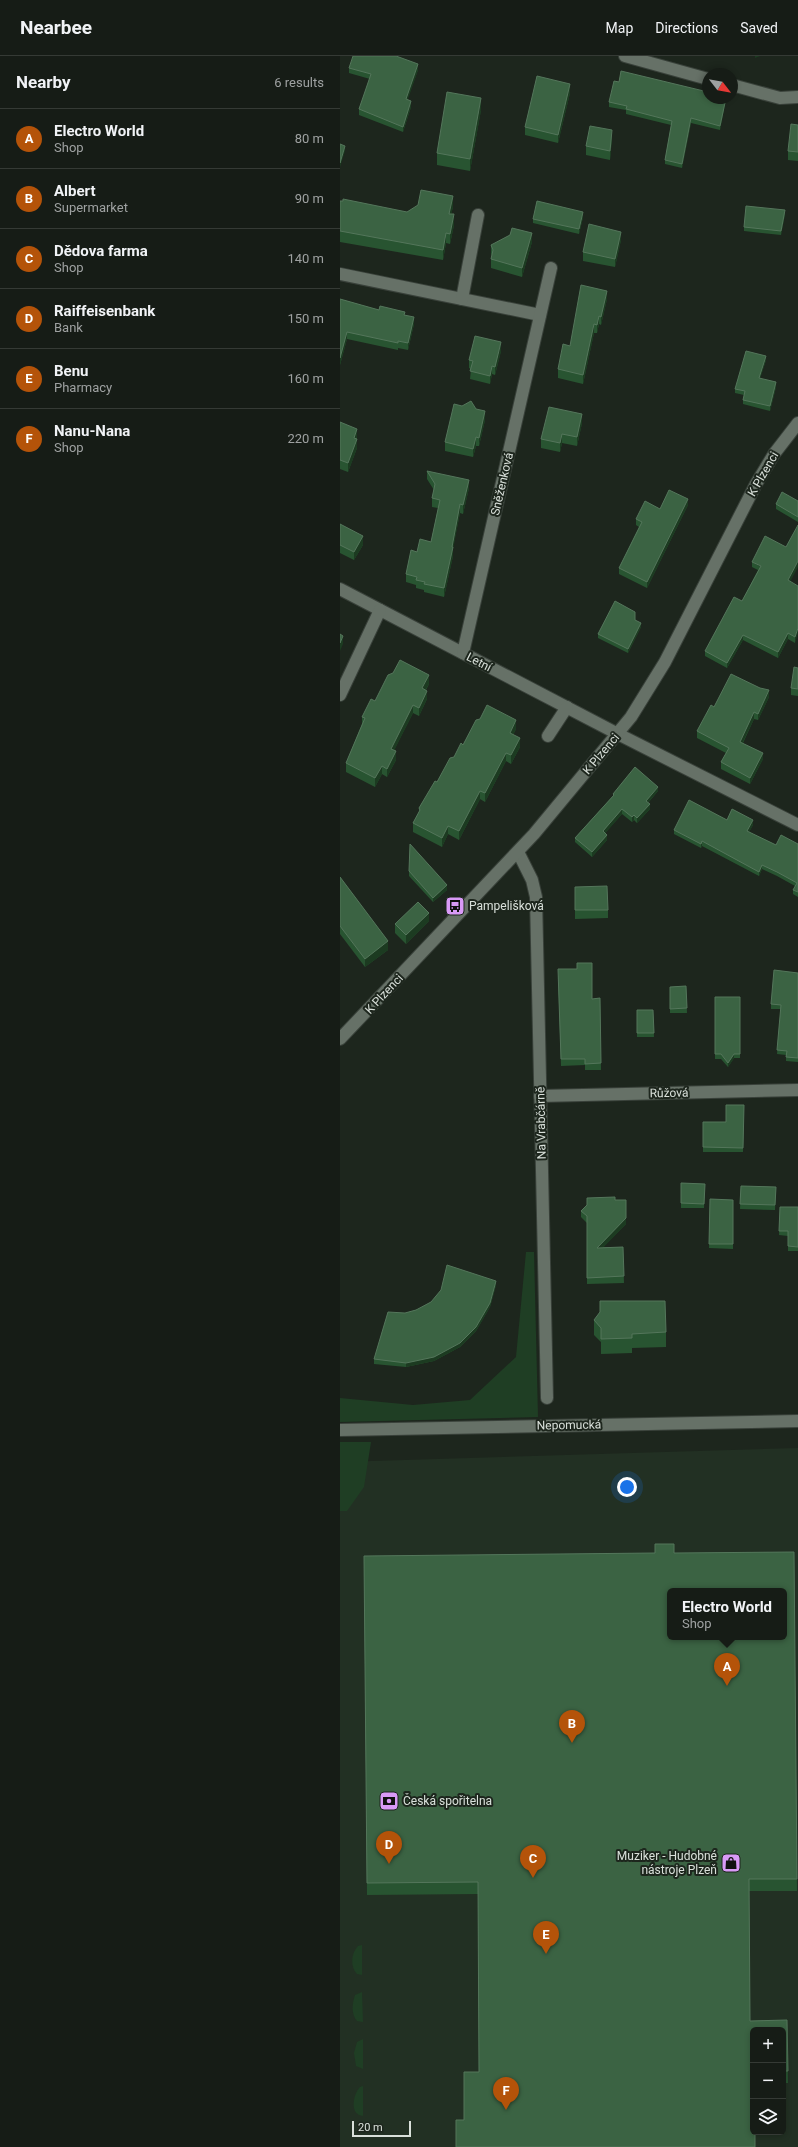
<!DOCTYPE html>
<meta charset="utf-8">
<style>
body{margin:0;font-family:Roboto,sans-serif;background:#1f251f;color:#f1f3f6}
.controls{position:absolute;right:12px;bottom:12px;display:grid;overflow:hidden;border-radius:6px;box-shadow:0 2px 6px #0003}
.controls button{width:36px;height:36px;display:grid;place-items:center;padding:0;border:0;border-bottom:1px solid #353a35;background:#161c16;color:#f1f3f6;font:20px sans-serif}
.compass{position:absolute;left:362px;top:12px;width:36px;height:36px;border-radius:50%;background:#161c16;box-shadow:0 2px 6px #0003;rotate:121deg}
.scale{position:absolute;left:12px;bottom:10px;width:59px;box-sizing:border-box;padding-left:4px;border:2px solid #d9e0da;border-top:0;font-size:11px;line-height:14px;white-space:nowrap;color:#d9e0da;-webkit-text-stroke:3px #1d261d;paint-order:stroke}
.you{position:absolute;left:287px;top:1431px;width:14px;height:14px;margin:-10px;border:3px solid #fff;border-radius:50%;background:#1a73e8;box-shadow:0 0 0 6px #1a73e833}
.badge{display:grid;place-items:center;width:26px;height:26px;border-radius:50%;background:#b45309;color:#fff;font-size:13px;font-weight:700}
.pin{position:absolute;translate:-50% -33px;filter:drop-shadow(0 1px 2px #0008)}
.pin::after{content:'';position:absolute;top:21px;width:14px;height:12px;background:inherit;clip-path:polygon(0 0,100% 0,50% 100%)}
.popup{position:absolute;left:327px;top:1532px;width:120px;height:52px;box-sizing:border-box;display:grid;place-content:center;border-radius:6px;background:#161c16;filter:drop-shadow(0 1px 3px #0005);font-size:13px;white-space:nowrap;color:#9ea1a1}
.popup b{font-size:15px;color:#f1f3f6}
.popup::after{content:'';position:absolute;left:50%;top:100%;margin-left:-8px;border:8px solid transparent;border-top-color:#161c16}
.list{margin:0;padding:0;list-style:none}
h2{display:flex;justify-content:space-between;align-items:center;height:52px;margin:0;padding:0 16px;font-size:17px}
h2 small{font-size:13px;font-weight:400;color:#9ea1a1}
.list li{display:grid;grid-template-columns:26px 1fr auto;gap:12px;align-items:center;box-sizing:border-box;height:60px;padding:0 16px;border-top:1px solid #353a35}
.list b{display:block;font-size:15px;white-space:nowrap}
.list p{margin:0;font-size:13px;white-space:nowrap;color:#9ea1a1}
.list em{font-size:13px;font-style:normal;color:#9ea1a1}
.icon{flex:none;width:22px;height:22px;fill:none;stroke:currentColor;stroke-width:2;stroke-linecap:round;stroke-linejoin:round}
.map{position:relative;flex:none;width:458px;height:2091px;overflow:hidden}
header{display:flex;align-items:center;gap:24px;box-sizing:border-box;height:56px;padding:0 20px;background:#161c16;border-bottom:1px solid #353a35}
header strong{font-size:19px}
nav{display:flex;gap:22px;margin-inline-start:auto;font-size:14px}
main{display:flex}
aside{flex:1;background:#161c16}
.map>svg:first-child{display:block}
.built{fill:#223023;fill-rule:evenodd}
.green{fill:#1f3e24}
.lines{fill:none;stroke-linecap:round;stroke-linejoin:round}
.minor-casing{stroke:#39413a;stroke-width:14}
.minor{stroke:#667167;stroke-width:12}
.wall{fill:#285431}
.shaded-wall{fill:#1c3b21}
.building{fill:#3b6343;stroke:#54765b;fill-rule:evenodd}
.labels{text-anchor:middle;stroke-width:4;stroke-linejoin:round;paint-order:stroke}
.street-label{font-size:12px;fill:#d9e0da;stroke:#1d261d}
.poi-label{font-size:12px;fill:#d9e0da;stroke:#1d261d;text-anchor:start}
</style>
<header>
<strong>Nearbee</strong>
<nav><a>Map</a><a>Directions</a><a>Saved</a></nav>
</header>
<main>
<aside>
<h2>Nearby<small>6 results</small></h2>
<ul class="list">
<li><span class="badge">A</span><div><b>Electro World</b><p>Shop</p></div><em>80 m</em></li>
<li><span class="badge">B</span><div><b>Albert</b><p>Supermarket</p></div><em>90 m</em></li>
<li><span class="badge">C</span><div><b>Dědova farma</b><p>Shop</p></div><em>140 m</em></li>
<li><span class="badge">D</span><div><b>Raiffeisenbank</b><p>Bank</p></div><em>150 m</em></li>
<li><span class="badge">E</span><div><b>Benu</b><p>Pharmacy</p></div><em>160 m</em></li>
<li><span class="badge">F</span><div><b>Nanu-Nana</b><p>Shop</p></div><em>220 m</em></li>
</ul>
</aside>
<div class="map">
<svg width="458" height="2091" viewBox="0 0 458 2091">
<rect width="100%" height="100%" fill="#1d261d"/>
<path class="built" d="M458 1392V2091H0V1406ZM330 1535H444V1581H330ZM413 1974H443V2076H413Z"/>
<g class="green">
<polygon points="186,1196 194,1196 198,1361 0,1366 0,1342 73,1349 130,1344 176,1301"/>
<polygon points="0,1386 31,1386 24,1431 7,1455 0,1455"/>
<path d="M22 1889V1919L17 1918C10 1911 11 1897 18 1890Z"/>
<path d="M22 1936 23 1966 17 1965C11 1958 12 1948 15 1939Z"/>
<polygon points="23,1983 23,2013 16,2010 14,1997 17,1986"/>
<path d="M23 2030V2060C9 2059 13 2038 20 2031Z"/>
</g>
<g class="lines">
<defs>
<g id="minor">
<polyline points="285,0 368,23"/>
<polyline points="392,29 440,42 458,41"/>
<polyline points="0,218 200,259"/>
<polyline points="122,243 138,159"/>
<polyline points="0,533 278,678 458,769"/>
<polyline points="123,597 211,212"/>
<polyline points="0,639 40,554"/>
<polyline points="208,680 227,651"/>
<polyline points="178,796 192,824 196,841 207,1342"/>
<polyline points="0,983 194,778 291,661 325,606 416,428 434,398 458,367"/>
<polyline points="200,1040 458,1034"/>
<polyline points="0,1374 458,1365"/>
</g>
</defs>
<use href="#minor" class="minor-casing"/>
<use href="#minor" class="minor"/>
</g>
<g class="wall">
<polygon points="9,12 78,14 67,44 71,51 63,76 19,59 19,53 30,23 9,17"/>
<polygon points="230,37 218,87 185,79 185,71"/>
<polygon points="386,42 380,74 351,67 342,112 325,108 325,104 331,69 286,58 286,54 269,51 269,46"/>
<polygon points="141,54 130,115 97,109 97,97"/>
<polygon points="458,69 458,105 448,104 448,95"/>
<polygon points="272,82 270,104 246,99 246,90"/>
<polygon points="0,145 67,156 113,151 111,158 114,169 110,188 106,187 103,204 0,186"/>
<polygon points="445,158 441,179 404,175 404,171"/>
<polygon points="243,161 239,178 193,167 193,163"/>
<polygon points="281,184 275,211 243,205 243,196"/>
<polygon points="192,186 182,221 151,212 151,203 152,200 151,198 151,189"/>
<polygon points="0,243 39,254 65,259 74,268 68,294 58,292 58,294 7,283 0,309"/>
<polygon points="267,243 261,269 259,268 257,277 254,277 243,328 218,322 218,313 230,290"/>
<polygon points="161,295 155,319 152,318 150,328 130,323 131,313 129,312 129,304"/>
<polygon points="426,304 420,322 436,331 430,355 403,348 403,344 404,339 395,337 395,333"/>
<polygon points="145,364 139,390 136,390 133,401 105,395 105,386"/>
<polygon points="0,366 17,382 16,383 17,392 8,416 0,413"/>
<polygon points="242,367 237,390 222,387 220,396 201,392 201,383"/>
<polygon points="87,415 129,432 123,458 120,457 113,491 113,500 104,541 84,536 84,534 76,532 76,529 66,526 66,518 77,496 91,486 98,452 92,451 92,442 94,434 87,423"/>
<polygon points="458,445 458,466 436,453 436,448"/>
<polygon points="348,449 307,532 279,518 279,512 299,471 296,469 296,463 320,453"/>
<polygon points="0,468 23,489 14,504 0,497"/>
<polygon points="412,506 458,530 455,587 448,583 438,602 403,584 387,612 365,600 365,595 402,545 418,514 412,511"/>
<polygon points="295,564 301,571 288,597 258,582 258,578"/>
<polygon points="458,612 458,640 451,639 451,632"/>
<polygon points="89,628 86,634 87,643 79,660 73,657 54,694 56,704 47,721 42,718 35,731 6,716 6,707 22,668 22,661 35,645"/>
<polygon points="429,641 418,664 414,663 403,687 423,703 410,728 381,713 381,706 386,697 357,682 357,675 374,651"/>
<polygon points="176,673 173,679 180,691 171,708 166,705 145,746 140,743 119,784 108,778 102,791 73,776 73,767 79,756 79,752 97,726 114,701 123,689"/>
<polygon points="318,735 308,747 310,753 297,767 294,764 292,766 282,758 265,777 267,784 252,801 235,786 235,782 273,740 273,738"/>
<polygon points="387,764 413,769 409,776 436,789 458,788 458,841 453,838 453,834 455,830 437,820 422,813 419,820 362,790 361,792 334,778 334,774"/>
<polygon points="69,815 107,834 93,846 69,820"/>
<polygon points="0,821 48,894 25,911 0,878"/>
<polygon points="235,831 268,854 268,862 235,863"/>
<polygon points="89,865 66,888 55,877 55,868"/>
<polygon points="458,917 458,1006 446,1005 446,999 437,998 441,953 431,953 431,948"/>
<polygon points="218,920 252,943 260,942 261,1014 245,1014 245,1009 221,1010"/>
<polygon points="346,930 347,957 330,957 330,931"/>
<polygon points="375,941 400,941 400,1002 394,1002 388,1011 381,1003 375,1003"/>
<polygon points="297,954 313,954 314,981 297,981"/>
<polygon points="404,1049 403,1096 363,1096 363,1066 386,1066"/>
<polygon points="341,1127 365,1128 364,1152 341,1152"/>
<polygon points="401,1130 436,1131 435,1154 400,1153"/>
<polygon points="370,1143 393,1144 393,1193 369,1192"/>
<polygon points="275,1144 286,1168 263,1191 283,1191 284,1227 247,1228 247,1167 241,1161 241,1155"/>
<polygon points="440,1151 458,1151 458,1195 448,1195 448,1180 439,1179"/>
<polygon points="156,1229 150,1251 136,1275 120,1291 94,1305 66,1311 34,1308 34,1303 65,1257 76,1254"/>
<polygon points="254,1264 326,1276 326,1291 292,1292 292,1297 261,1298 261,1286 254,1279"/>
<polygon points="454,1496 457,1835 409,1835 410,1965 447,1964 448,2027 443,2027 443,1974 124,2064 139,2016 138,1838 27,1839 24,1500"/>
</g>
<g class="shaded-wall">
<polygon points="415,0 420,0 415,2"/>
<polygon points="78,8 78,14 66,49 66,43"/>
<polygon points="230,28 230,37 218,87 218,79"/>
<polygon points="141,42 141,54 130,115 130,103"/>
<polygon points="386,42 386,44 380,74 380,70"/>
<polygon points="71,45 71,51 63,76 63,71"/>
<polygon points="351,62 351,67 342,112 342,108"/>
<polygon points="272,74 272,82 270,104 270,95"/>
<polygon points="5,90 5,95 0,111 0,107"/>
<polygon points="113,140 113,151 109,168 109,158"/>
<polygon points="445,154 445,158 441,179 441,175"/>
<polygon points="243,156 243,161 239,178 239,173"/>
<polygon points="114,158 114,169 110,188 110,178"/>
<polygon points="281,176 281,184 275,211 275,203"/>
<polygon points="106,177 106,187 103,204 103,194"/>
<polygon points="192,177 192,186 182,221 182,212"/>
<polygon points="267,235 267,243 261,269 261,261"/>
<polygon points="259,260 259,268 257,277 257,269"/>
<polygon points="74,261 74,268 68,294 68,287"/>
<polygon points="254,268 254,277 243,328 243,319"/>
<polygon points="7,276 7,283 0,309 0,302"/>
<polygon points="161,286 161,295 155,319 155,311"/>
<polygon points="426,300 426,304 419,326 419,322"/>
<polygon points="152,310 152,318 150,328 150,320"/>
<polygon points="436,326 436,331 430,355 430,350"/>
<polygon points="145,355 145,364 139,390 139,382"/>
<polygon points="242,358 242,367 237,390 237,381"/>
<polygon points="17,373 17,382 14,391 14,382"/>
<polygon points="222,378 222,387 220,396 220,387"/>
<polygon points="136,381 136,390 133,401 133,393"/>
<polygon points="17,383 17,392 8,416 8,407"/>
<polygon points="129,424 129,432 123,458 123,449"/>
<polygon points="348,443 348,449 307,532 307,526"/>
<polygon points="120,448 120,457 112,499 112,491"/>
<polygon points="23,480 23,489 14,504 14,496"/>
<polygon points="113,491 113,500 104,541 104,532"/>
<polygon points="458,505 458,511 448,530 448,524"/>
<polygon points="301,567 301,571 288,597 288,593"/>
<polygon points="458,572 458,577 455,587 455,581"/>
<polygon points="448,577 448,583 438,602 438,596"/>
<polygon points="403,579 403,584 387,612 387,607"/>
<polygon points="3,580 3,588 0,595 0,587"/>
<polygon points="89,619 89,628 82,640 82,632"/>
<polygon points="429,634 429,641 418,664 418,658"/>
<polygon points="87,635 87,643 79,660 79,652"/>
<polygon points="73,649 73,657 51,701 51,693"/>
<polygon points="414,656 414,663 400,692 400,686"/>
<polygon points="176,664 176,673 170,685 170,677"/>
<polygon points="180,682 180,691 171,708 171,699"/>
<polygon points="56,695 56,704 47,721 47,713"/>
<polygon points="166,697 166,705 145,746 145,737"/>
<polygon points="423,697 423,703 410,728 410,722"/>
<polygon points="42,710 42,718 35,731 35,722"/>
<polygon points="318,731 318,735 306,749 306,745"/>
<polygon points="140,735 140,743 119,784 119,775"/>
<polygon points="310,748 310,753 297,767 297,762"/>
<polygon points="282,753 282,758 263,780 263,775"/>
<polygon points="294,759 294,764 292,766 292,761"/>
<polygon points="413,764 413,769 407,780 407,775"/>
<polygon points="108,770 108,778 102,791 102,782"/>
<polygon points="267,779 267,784 252,801 252,796"/>
<polygon points="362,785 362,790 361,792 361,788"/>
<polygon points="422,809 422,813 419,820 419,816"/>
<polygon points="107,829 107,834 93,846 93,842"/>
<polygon points="89,857 89,865 66,888 66,879"/>
<polygon points="48,885 48,894 25,911 25,903"/>
<polygon points="394,998 394,1002 388,1011 388,1007"/>
<polygon points="286,1162 286,1168 257,1198 257,1192"/>
<polygon points="156,1225 156,1229 150,1251 136,1275 120,1291 94,1305 66,1311 66,1307"/>
</g>
<g class="building">
<polygon points="13,0 56,0 78,8 66,43 71,45 63,71 19,53 31,18 9,12"/>
<polygon points="281,15 368,36 368,42 386,42 380,70 351,62 342,108 325,104 332,65 286,53 287,50 269,46 274,25 279,26"/>
<polygon points="197,20 230,28 218,79 185,71"/>
<polygon points="107,36 141,42 130,103 97,97"/>
<polygon points="451,68 458,69 458,96 448,95"/>
<polygon points="250,70 272,74 270,95 246,90"/>
<polygon points="0,88 5,90 0,107"/>
<polygon points="81,134 113,140 109,158 114,158 110,178 106,177 103,194 0,175 0,145 3,145 3,143 67,156 78,149"/>
<polygon points="197,145 243,156 239,173 193,163"/>
<polygon points="406,150 445,154 441,175 404,171"/>
<polygon points="249,168 281,176 275,203 243,196"/>
<polygon points="172,172 192,177 182,212 151,203 153,194 151,189 170,179"/>
<polygon points="241,229 267,235 261,261 259,260 257,269 254,268 243,319 218,313 223,288 230,290"/>
<polygon points="0,243 39,254 40,250 65,256 64,259 74,261 68,287 58,285 58,287 7,276 0,302"/>
<polygon points="135,280 161,286 155,311 152,310 150,320 130,315 133,305 129,304"/>
<polygon points="406,295 426,300 419,322 436,326 430,350 403,344 405,335 395,333"/>
<polygon points="131,345 136,353 145,355 139,382 136,381 133,393 105,386 114,348 122,350"/>
<polygon points="209,351 242,358 237,381 222,378 220,387 201,383"/>
<polygon points="0,366 17,373 14,382 17,383 8,407 0,404"/>
<polygon points="87,415 129,424 123,449 120,448 112,491 113,491 104,532 84,528 85,526 76,524 77,521 66,518 71,494 77,496 80,483 91,486 100,444 92,442 95,428"/>
<polygon points="329,434 348,443 307,526 279,512 302,466 296,463 305,445 320,453"/>
<polygon points="442,436 458,445 458,461 436,448"/>
<polygon points="0,468 23,480 14,496 0,489"/>
<polygon points="458,469 458,505 448,524 458,530 458,572 455,581 448,577 438,596 403,579 387,607 365,595 394,541 402,545 421,510 412,506 425,480 446,491"/>
<polygon points="275,545 295,556 295,564 301,567 288,593 258,578"/>
<polygon points="0,578 3,580 0,587"/>
<polygon points="60,604 89,619 82,632 87,635 79,652 73,649 51,693 56,695 47,713 42,710 35,722 6,707 25,662 22,661 31,643 35,645 48,619 53,617"/>
<polygon points="454,611 458,612 458,633 451,632"/>
<polygon points="391,618 420,632 429,634 418,658 414,656 400,686 423,697 410,722 381,706 389,692 357,675 371,649 374,651"/>
<polygon points="147,649 176,664 170,677 180,682 171,699 166,697 145,737 140,735 119,775 108,770 102,782 73,767 80,754 79,752 95,725 97,726 110,702 114,701 121,687 123,689 136,664 140,663"/>
<polygon points="295,711 318,731 306,745 310,748 297,762 294,759 292,761 282,753 263,775 267,779 252,796 235,782 274,739 273,738"/>
<polygon points="349,744 387,764 392,753 413,764 407,775 436,789 441,779 458,788 458,836 453,834 457,827 437,816 422,809 419,816 362,785 361,788 334,774"/>
<polygon points="70,788 107,829 93,842 69,815"/>
<polygon points="0,821 48,885 25,903 0,870"/>
<polygon points="267,830 268,854 235,854 235,831"/>
<polygon points="78,846 89,857 66,879 55,868"/>
<polygon points="237,907 252,907 252,943 260,942 261,1007 245,1008 245,1003 221,1003 218,913 237,913"/>
<polygon points="434,914 458,917 458,1002 446,1001 447,995 437,994 441,949 431,948"/>
<polygon points="346,930 347,952 330,953 330,931"/>
<polygon points="375,941 400,941 400,998 394,998 388,1007 381,998 375,998"/>
<polygon points="297,954 313,954 314,977 297,977"/>
<polygon points="386,1049 404,1049 403,1092 363,1091 363,1066 386,1066"/>
<polygon points="341,1127 365,1128 364,1148 341,1147"/>
<polygon points="401,1130 436,1131 435,1149 400,1148"/>
<polygon points="275,1141 275,1144 286,1144 286,1162 257,1192 283,1191 284,1220 247,1222 247,1160 241,1155 247,1149 247,1142"/>
<polygon points="370,1143 393,1144 393,1188 369,1188"/>
<polygon points="440,1151 458,1151 458,1191 448,1190 448,1175 439,1175"/>
<polygon points="107,1209 156,1225 150,1247 136,1271 120,1287 94,1301 66,1307 34,1303 48,1256 65,1257 76,1254 91,1246 101,1234"/>
<polygon points="260,1245 325,1245 326,1276 292,1278 292,1282 261,1283 261,1272 254,1264 260,1256"/>
<path d="M315 1488H334V1497L454 1496 457 1823H409L410 1965 447 1964 448 2015H443V1974H413V2076H415V2091H116V2064H124V2016H139L138 1826 27 1827 24 1500 315 1497ZM330 1535H444V1581H330Z"/>
</g>
<defs>
<symbol id="bus-square" viewBox="-11 -11 22 22"><rect x="-9" y="-9" width="18" height="18" rx="4" fill="#d99af7" stroke="#1d261d"/><path d="M-5-6H5V4H4V6H2V4H-2V6H-4V4H-5ZM-3.5-4V0h7V-4ZM-3.5 1.2v1.5H-2V1.2ZM2 1.2v1.5H3.5V1.2Z" fill="#111"/></symbol>
<symbol id="bank-square" viewBox="-11 -11 22 22"><rect x="-9" y="-9" width="18" height="18" rx="4" fill="#d99af7" stroke="#1d261d"/><path d="M-6-4H6V4H-6ZM0-2.3a2.3 2.3 0 1 0 0 4.6a2.3 2.3 0 1 0 0-4.6Z" fill="#111"/></symbol>
<symbol id="shop-square" viewBox="-11 -11 22 22"><rect x="-9" y="-9" width="18" height="18" rx="4" fill="#d99af7" stroke="#1d261d"/><path d="M-5-2.5h2.3a2.7 3.5 0 0 1 5.4 0H5L5.5 6h-11ZM-1.5-2.5h3a1.5 2.3 0 0 0-3 0Z" fill="#111"/></symbol>
</defs>
<g fill-rule="evenodd">
<use href="#bus-square" x="104" y="839" width="22" height="22"/>
<use href="#bank-square" x="38" y="1734" width="22" height="22"/>
<use href="#shop-square" x="380" y="1796" width="22" height="22"/>
</g>
<g class="labels">
<g class="street-label">
<text transform="translate(423 418) rotate(-60)" y="4">K Plzenci</text>
<text transform="translate(162 428) rotate(-77)" y="4">Sněženková</text>
<text transform="translate(139 606) rotate(27)" y="4">Letní</text>
<text transform="translate(261 698) rotate(-50)" y="4">K Plzenci</text>
<text transform="translate(44 938) rotate(-47)" y="4">K Plzenci</text>
<text transform="translate(329 1037) rotate(-1)" y="4">Růžová</text>
<text transform="translate(201 1067) rotate(-91)" y="4">Na Vrabčárně</text>
<text transform="translate(229 1369) rotate(-1)" y="4">Nepomucká</text>
</g>
<g class="poi-label">
<text x="129" y="854">Pampelišková</text>
<text x="63" y="1749">Česká spořitelna</text>
<text x="377" y="1804" text-anchor="end">Muziker - Hudobné<tspan x="377" dy="14">nástroje Plzeň</tspan></text>
</g>
</g>
</svg>
<div class="controls">
<button>+</button>
<button>−</button>
<button><svg class="icon" aria-label="layers" viewBox="0 0 24 24"><path d="M12 4l9 5-9 5-9-5zM3 14l9 5 9-5"/></svg></button>
</div>
<svg class="compass" viewBox="-18 -18 36 36"><path d="M0-13l5 13h-10z" fill="#e53935"/><path d="M0 13l5-13h-10z" fill="#9ea1a1"/></svg>
<div class="scale">20 m</div>
<div class="you"></div>
<div class="pin badge" style="left:387px;top:1630px">A</div>
<div class="popup"><b>Electro World</b>Shop</div>
<div class="pin badge" style="left:232px;top:1687px">B</div>
<div class="pin badge" style="left:193px;top:1822px">C</div>
<div class="pin badge" style="left:49px;top:1808px">D</div>
<div class="pin badge" style="left:206px;top:1898px">E</div>
<div class="pin badge" style="left:166px;top:2054px">F</div>
</div>
</main>
